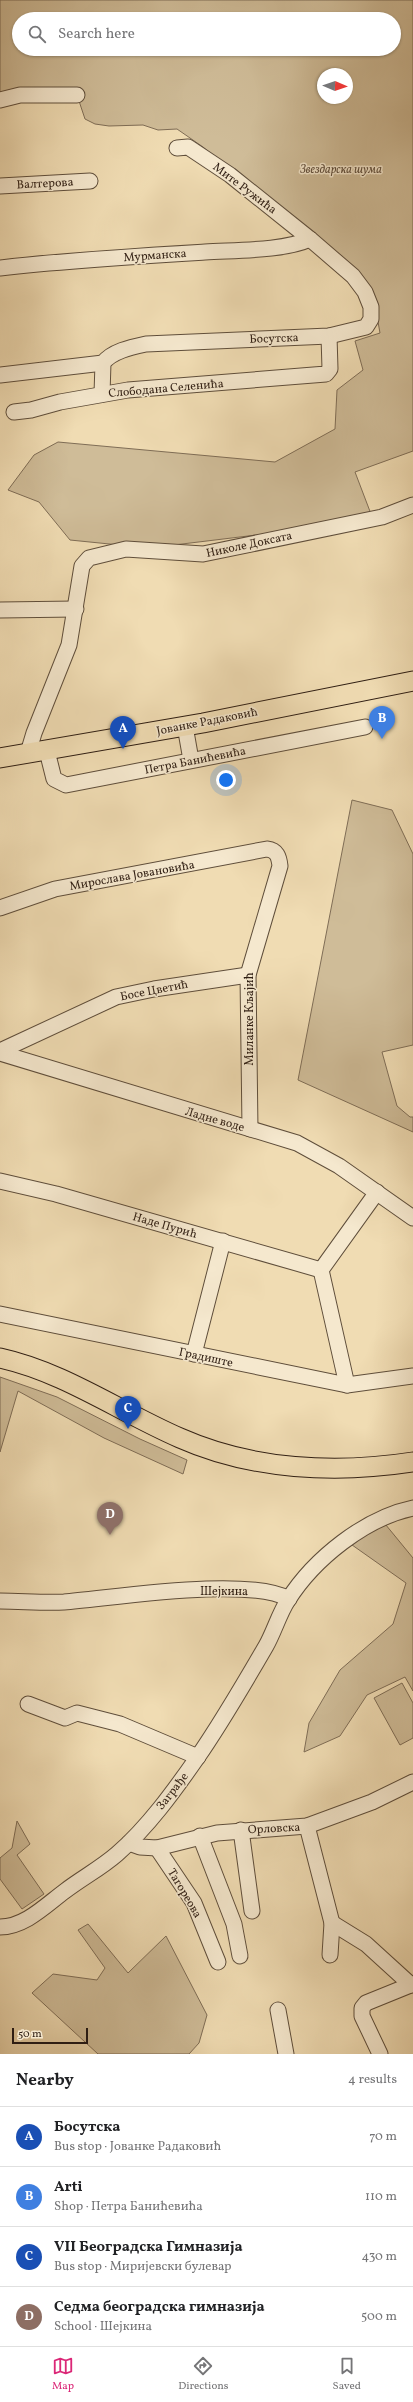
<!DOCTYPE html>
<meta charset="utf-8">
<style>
body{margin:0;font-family:Vollkorn,serif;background:#f2f2f2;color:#202124}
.compass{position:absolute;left:317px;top:68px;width:36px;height:36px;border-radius:50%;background:#fff;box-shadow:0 1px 3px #0004;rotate:92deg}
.scale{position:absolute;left:12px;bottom:10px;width:76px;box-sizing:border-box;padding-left:4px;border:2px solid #2f1e13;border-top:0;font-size:11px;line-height:14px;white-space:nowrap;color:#2f1e13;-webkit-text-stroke:3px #f5e8ce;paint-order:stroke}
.you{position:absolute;left:226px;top:780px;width:14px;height:14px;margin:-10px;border:3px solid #fff;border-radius:50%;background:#1a73e8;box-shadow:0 0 0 6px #1a73e833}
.badge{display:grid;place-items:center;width:26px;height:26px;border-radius:50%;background:#db2777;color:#fff;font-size:13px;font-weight:700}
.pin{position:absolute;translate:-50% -33px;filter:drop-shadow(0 1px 2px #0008)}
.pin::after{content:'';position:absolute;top:21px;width:14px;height:12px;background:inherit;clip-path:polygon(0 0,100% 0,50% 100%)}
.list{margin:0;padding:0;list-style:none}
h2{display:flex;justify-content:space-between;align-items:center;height:52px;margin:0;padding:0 16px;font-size:17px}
h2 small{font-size:13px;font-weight:400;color:#757577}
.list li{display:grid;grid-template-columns:26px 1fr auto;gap:12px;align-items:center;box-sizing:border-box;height:60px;padding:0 16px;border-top:1px solid #e0e0e0}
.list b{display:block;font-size:15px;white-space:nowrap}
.list p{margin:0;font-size:13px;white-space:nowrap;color:#757577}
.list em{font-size:13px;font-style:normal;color:#757577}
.icon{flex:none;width:22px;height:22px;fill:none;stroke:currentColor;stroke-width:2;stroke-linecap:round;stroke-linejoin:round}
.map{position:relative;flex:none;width:413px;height:2054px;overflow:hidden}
.search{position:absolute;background:#fff;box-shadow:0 1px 3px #0004;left:12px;right:12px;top:12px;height:44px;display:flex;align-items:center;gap:10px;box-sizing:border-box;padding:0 14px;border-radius:22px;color:#757577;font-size:15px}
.sheet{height:292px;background:#fff}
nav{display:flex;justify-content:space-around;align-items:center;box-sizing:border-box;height:56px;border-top:1px solid #e0e0e0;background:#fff;font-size:11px;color:#757577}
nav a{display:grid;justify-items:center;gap:2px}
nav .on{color:#db2777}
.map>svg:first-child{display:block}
.green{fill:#cfbc98;stroke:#7f6d56;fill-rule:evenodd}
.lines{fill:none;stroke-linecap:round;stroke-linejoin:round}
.minor-casing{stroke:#5f4e3b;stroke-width:17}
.major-casing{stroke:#2f1e13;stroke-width:21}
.minor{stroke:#f5e8ce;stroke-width:15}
.major{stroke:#f0dcb3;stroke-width:19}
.labels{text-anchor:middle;stroke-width:3;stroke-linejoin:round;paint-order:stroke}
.park-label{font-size:12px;font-style:italic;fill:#5f4d3b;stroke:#f5e8ce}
.street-label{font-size:12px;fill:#2f1e13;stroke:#f5e8ce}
</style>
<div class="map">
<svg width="413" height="2054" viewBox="0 0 413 2054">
<rect width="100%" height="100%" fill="#f0dcb3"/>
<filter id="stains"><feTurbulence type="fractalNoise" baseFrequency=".005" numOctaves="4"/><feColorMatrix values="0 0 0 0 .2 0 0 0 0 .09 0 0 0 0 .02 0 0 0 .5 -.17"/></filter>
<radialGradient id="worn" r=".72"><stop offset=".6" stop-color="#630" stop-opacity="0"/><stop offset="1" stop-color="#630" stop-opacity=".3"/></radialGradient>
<g class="green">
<path d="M0 0H413V451L355 472 371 514 281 532 149 548 70 540 39 502 8 490 34 455 58 442 275 462 335 429 337 390 363 370 355 341 380 333 373 294 342 256 327 249 203 147 177 129 158 130 143 125 109 126 95 124 85 119 77 95 0 100ZM19 19H394V49H19ZM323 74H347V98H323Z"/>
<polygon points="352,800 392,810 413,854 413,1045 382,1052 397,1106 410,1117 413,1117 413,1132 298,1080"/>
<polygon points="0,1377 57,1397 140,1439 187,1460 183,1474 104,1438 18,1391 0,1452"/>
<polygon points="381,1519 413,1558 413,1691 405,1677 367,1695 340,1736 304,1752 309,1723 340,1670 393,1624 406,1583 345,1540"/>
<polygon points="402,1683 413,1703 413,1738 400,1745 374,1698"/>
<polygon points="17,1821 30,1844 17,1855 44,1894 22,1909 0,1879 0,1858 12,1848"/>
<polygon points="88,1924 128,1973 166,1936 207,2015 199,2043 189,2054 98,2054 32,1993 53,1974 97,1980 105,1968 78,1930"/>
</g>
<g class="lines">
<defs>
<g id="minor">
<polyline points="0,100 20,95 77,95"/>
<polyline points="0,186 90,181"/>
<path d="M0 268C68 260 137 256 205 252 235 250 284 251 310 239"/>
<polyline points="0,375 103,363"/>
<path d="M102 394 103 363C112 351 132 347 146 344L329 336 366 327 371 319V307L365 292 353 276 310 239 230 175 188 147 177 148"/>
<polyline points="14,412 31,410 60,402 128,390 326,374 330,369 329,336"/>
<polyline points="0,610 76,609"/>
<polyline points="185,726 191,760"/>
<polyline points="47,751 54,779 66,785 365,727"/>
<polyline points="28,753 34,733 69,645 82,566 89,558 126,549 203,554 382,517 413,505"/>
<path d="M0 908 55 889 267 849C277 850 279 857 280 866L248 975 250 1129"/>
<polyline points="0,1051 116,997 154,989 248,975"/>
<polyline points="0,1053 297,1143 339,1166 413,1218"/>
<polyline points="0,1181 56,1194 321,1270"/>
<polyline points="0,1314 347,1385 413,1376"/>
<polyline points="194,1354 223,1241"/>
<polyline points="347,1385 321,1270 377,1192"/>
<path d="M0 1601C21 1601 43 1603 64 1602 114 1598 248 1576 289 1599"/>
<polyline points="28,1704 65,1718 77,1713 120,1724 198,1757"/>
<polyline points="307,1826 332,1923 330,1955"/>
<polyline points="241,1830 252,1911"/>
<polyline points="200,1836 234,1924 240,1956"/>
<polyline points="129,1843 140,1847 157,1848 217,1833 307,1826 372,1802 413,1782"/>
<polyline points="157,1848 194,1903 218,1962"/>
<polyline points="332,1923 366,1944 411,1985"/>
<path d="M0 1927C25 1927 46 1905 65 1891 82 1878 101 1868 117 1854 148 1827 174 1791 197 1758 222 1722 244 1684 266 1646 274 1632 279 1614 288 1600 314 1559 365 1518 413 1508"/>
<polyline points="278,2010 286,2054"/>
<polyline points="380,2054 362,2016 362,2008 366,2003 413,1984"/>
</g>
<g id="major">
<polyline points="0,758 203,723 413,681"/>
<path d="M0 1358C64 1372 120 1412 180 1438 252 1470 336 1474 413 1462"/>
</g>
</defs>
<use href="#minor" class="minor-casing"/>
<use href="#major" class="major-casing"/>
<use href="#minor" class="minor"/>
<use href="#major" class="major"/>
</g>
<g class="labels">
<g class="park-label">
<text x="341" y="173">Звездарска шума</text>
</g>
<g class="street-label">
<text transform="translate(45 183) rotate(-3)" y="4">Валтерова</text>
<text transform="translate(245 188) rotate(37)" y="4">Мите Ружића</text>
<text transform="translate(155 255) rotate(-4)" y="4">Мурманска</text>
<text transform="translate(274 338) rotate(-2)" y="4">Босутска</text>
<text transform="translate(166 388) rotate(-5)" y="4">Слободана Селенића</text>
<text transform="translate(249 544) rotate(-12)" y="4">Николе Доксата</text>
<text transform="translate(207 721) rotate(-11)" y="4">Јованке Радаковић</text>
<text transform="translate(195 760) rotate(-11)" y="4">Петра Банићевића</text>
<text transform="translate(132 875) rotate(-10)" y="4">Мирослава Јовановића</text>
<text transform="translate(154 990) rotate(-11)" y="4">Босе Цветић</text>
<text transform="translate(249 1019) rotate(-90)" y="4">Миланке Кљајић</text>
<text transform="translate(215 1119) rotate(16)" y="4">Ладне воде</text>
<text transform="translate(165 1225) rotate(16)" y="4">Наде Пурић</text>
<text transform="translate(206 1357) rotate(12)" y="4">Градиште</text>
<text x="224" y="1595">Шејкина</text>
<text transform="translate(172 1791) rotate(-52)" y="4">Заграђе</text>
<text transform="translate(274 1828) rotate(-3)" y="4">Орловска</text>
<text transform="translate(185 1893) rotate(59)" y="4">Тагореова</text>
</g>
</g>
<rect width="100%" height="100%" filter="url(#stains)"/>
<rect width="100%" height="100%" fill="url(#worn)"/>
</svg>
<svg class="compass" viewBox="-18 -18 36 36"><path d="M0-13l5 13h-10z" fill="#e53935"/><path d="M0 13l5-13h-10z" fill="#757577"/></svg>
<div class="scale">50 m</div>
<div class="you"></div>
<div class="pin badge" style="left:123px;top:749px;background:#1a4fb4">A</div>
<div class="pin badge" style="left:382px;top:739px;background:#3f7fe0">B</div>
<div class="pin badge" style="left:128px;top:1429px;background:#1a4fb4">C</div>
<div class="pin badge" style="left:110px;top:1535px;background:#8d6e63">D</div>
<div class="search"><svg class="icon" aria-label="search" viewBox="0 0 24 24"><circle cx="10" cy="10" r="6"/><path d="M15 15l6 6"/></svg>Search here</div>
</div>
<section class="sheet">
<h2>Nearby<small>4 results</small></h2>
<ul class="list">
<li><span class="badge" style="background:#1a4fb4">A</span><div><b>Босутска</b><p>Bus stop · Јованке Радаковић</p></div><em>70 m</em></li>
<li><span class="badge" style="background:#3f7fe0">B</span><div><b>Arti</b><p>Shop · Петра Банићевића</p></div><em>110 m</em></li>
<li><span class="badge" style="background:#1a4fb4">C</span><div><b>VII Београдска Гимназија</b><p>Bus stop · Миријевски булевар</p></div><em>430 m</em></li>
<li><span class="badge" style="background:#8d6e63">D</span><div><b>Седма београдска гимназија</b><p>School · Шејкина</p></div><em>500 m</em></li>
</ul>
</section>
<nav>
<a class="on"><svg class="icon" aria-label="map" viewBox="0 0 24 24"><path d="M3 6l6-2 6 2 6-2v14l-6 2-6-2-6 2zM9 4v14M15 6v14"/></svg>Map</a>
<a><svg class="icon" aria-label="directions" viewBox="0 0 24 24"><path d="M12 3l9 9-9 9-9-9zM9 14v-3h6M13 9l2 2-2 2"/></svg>Directions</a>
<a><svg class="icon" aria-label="saved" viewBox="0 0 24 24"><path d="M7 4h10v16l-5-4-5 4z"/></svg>Saved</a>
</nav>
